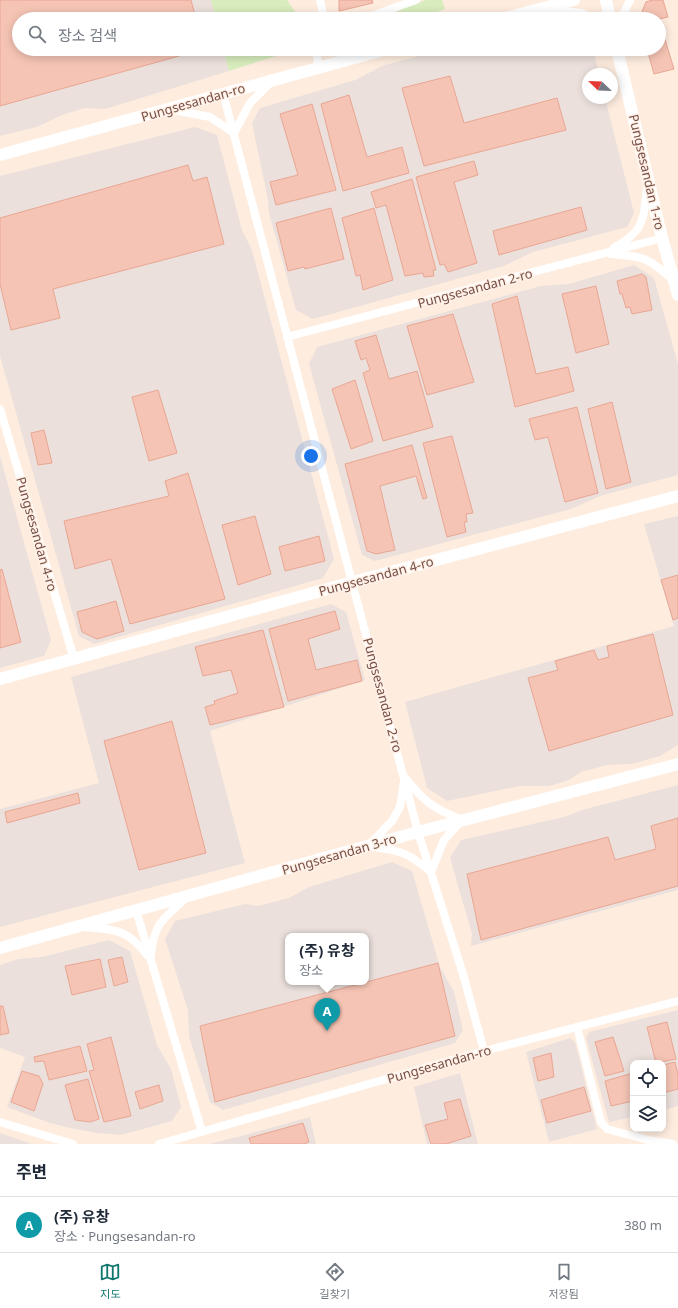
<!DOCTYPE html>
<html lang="ko">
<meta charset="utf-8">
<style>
body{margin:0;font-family:"Noto Sans","Noto Sans KR",sans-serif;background:#f2f2f3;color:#1f2937}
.controls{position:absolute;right:12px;bottom:12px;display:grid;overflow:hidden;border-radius:8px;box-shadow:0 2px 10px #0003}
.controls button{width:36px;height:36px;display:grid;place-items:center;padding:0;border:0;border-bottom:1px solid #e0e1e3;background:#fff;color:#1f2937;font:20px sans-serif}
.compass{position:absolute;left:582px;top:68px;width:36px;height:36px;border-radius:50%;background:#fff;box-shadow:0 2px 10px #0003;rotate:293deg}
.you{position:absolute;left:311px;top:456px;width:14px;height:14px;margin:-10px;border:3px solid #fff;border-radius:50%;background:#1a73e8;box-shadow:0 0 0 6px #1a73e833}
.badge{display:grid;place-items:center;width:26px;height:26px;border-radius:50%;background:#0f766e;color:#fff;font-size:13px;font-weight:700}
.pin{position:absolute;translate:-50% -33px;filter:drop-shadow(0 1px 2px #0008)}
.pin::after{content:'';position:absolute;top:21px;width:14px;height:12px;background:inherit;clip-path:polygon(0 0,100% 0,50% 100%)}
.popup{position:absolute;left:285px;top:933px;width:84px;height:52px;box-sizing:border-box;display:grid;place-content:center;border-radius:8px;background:#fff;filter:drop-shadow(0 1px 3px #0005);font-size:13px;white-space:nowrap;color:#747a83}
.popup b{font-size:15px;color:#1f2937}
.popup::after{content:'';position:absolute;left:50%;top:100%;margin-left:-8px;border:8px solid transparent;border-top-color:#fff}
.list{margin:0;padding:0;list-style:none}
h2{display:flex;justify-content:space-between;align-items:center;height:52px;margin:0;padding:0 16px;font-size:17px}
h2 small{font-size:13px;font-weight:400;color:#747a83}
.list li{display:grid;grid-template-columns:26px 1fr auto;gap:12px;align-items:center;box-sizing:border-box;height:56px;padding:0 16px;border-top:1px solid #e0e1e3}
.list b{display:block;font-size:15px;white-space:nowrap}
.list p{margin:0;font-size:13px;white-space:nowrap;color:#747a83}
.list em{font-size:13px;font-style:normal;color:#747a83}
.icon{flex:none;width:22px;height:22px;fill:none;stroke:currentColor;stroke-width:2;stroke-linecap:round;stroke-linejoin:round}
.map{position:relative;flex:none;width:678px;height:1144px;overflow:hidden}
.search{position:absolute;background:#fff;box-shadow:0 2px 10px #0003;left:12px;right:12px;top:12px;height:44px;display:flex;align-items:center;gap:10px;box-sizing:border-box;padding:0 14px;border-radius:22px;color:#747a83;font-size:15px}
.sheet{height:108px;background:#fff}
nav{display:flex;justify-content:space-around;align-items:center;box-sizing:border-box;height:56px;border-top:1px solid #e0e1e3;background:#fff;font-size:11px;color:#747a83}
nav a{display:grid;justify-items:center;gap:2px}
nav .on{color:#0f766e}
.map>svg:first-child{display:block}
.industrial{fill:#ebe0db;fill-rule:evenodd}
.green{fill:#d8ecbd}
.building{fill:#f5c4b4;stroke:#e9a694}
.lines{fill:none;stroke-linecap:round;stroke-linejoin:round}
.street{stroke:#fff;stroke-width:8}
.secondary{stroke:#fff;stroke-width:12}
.labels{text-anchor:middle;stroke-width:3;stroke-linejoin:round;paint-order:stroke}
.street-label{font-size:13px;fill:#764e45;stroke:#fff1e7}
</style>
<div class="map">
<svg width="678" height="1144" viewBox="0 0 678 1144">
<rect width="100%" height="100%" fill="#feeddf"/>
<g class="industrial">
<polygon points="0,0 211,0 216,19 19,19 19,49 223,49 229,71 105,109 85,108 62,115 37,127 0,136"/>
<polygon points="444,49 593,49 599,74 588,74 588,98 605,98 634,213 627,227 533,252 504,266 313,319 296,310 269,213 268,200 252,123 260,108 355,80 382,66"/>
<polygon points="195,127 217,135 242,230 252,250 334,559 323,578 94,644 79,636 0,356 0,176"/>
<polygon points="634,265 654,278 678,364 678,475 600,496 571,509 375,561 362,555 309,364 317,347 541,286 569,284"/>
<polygon points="0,456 51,640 44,656 0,668"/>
<polygon points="678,516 678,745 660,756 632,764 607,765 581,772 569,780 550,786 520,786 447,801 427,788 405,702 674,626 644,524"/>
<polygon points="331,604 346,612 365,680 210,731 245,863 0,927 0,809 99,783 71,677"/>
<polygon points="678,785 678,890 471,946 472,934 450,858 461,840 564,817 582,810"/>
<path d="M392 862 412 871 440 967 454 992 463 1030 455 1043 223 1110 210 1102 189 1037 188 1010 165 939 175 921 245 904 258 906 289 898 309 887ZM288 936H366V982H288Z"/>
<polygon points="109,940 130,951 157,1045 171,1069 181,1107 172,1121 121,1135 97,1133 70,1128 50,1123 7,1107 25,1057 0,1048 0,965 18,959 42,957"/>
<polygon points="678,1010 678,1106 663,1110 663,1063 633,1063 633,1117 609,1122 586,1038 589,1032"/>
<polygon points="570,1038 575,1042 597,1129 549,1142 526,1052"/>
<polygon points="460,1073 478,1144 427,1144 414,1087"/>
<polygon points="310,1117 316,1144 209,1144 241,1136"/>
<polygon points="0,1133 32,1144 0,1144"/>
</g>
<g class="green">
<polygon points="211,0 287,0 300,19 216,19"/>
<polygon points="426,0 442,0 445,9 418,19 376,19"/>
<polygon points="223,49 298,49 229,71"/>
</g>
<g class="building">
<polygon points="0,0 191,0 196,19 19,19 19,49 204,49 0,106"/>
<polygon points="339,0 372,0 373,3 339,11"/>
<polygon points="652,0 663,0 668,17 659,19 639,19 646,2"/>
<polygon points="659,20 674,69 654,74 647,49 659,49"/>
<polygon points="450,76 464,123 557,98 566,130 424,166 402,88"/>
<polygon points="349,95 367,157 402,147 409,173 343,191 321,104"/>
<polygon points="312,104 336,190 276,205 270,182 298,175 280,114"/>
<polygon points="474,161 478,175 454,182 477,263 448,272 444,264 440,265 416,177"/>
<polygon points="188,165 193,181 207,177 224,244 53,289 60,318 11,330 0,284 0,218"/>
<polygon points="412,179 436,270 433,270 434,276 424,277 423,273 405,276 386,205 376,208 371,192"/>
<polygon points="581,207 587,230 499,255 493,231"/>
<polygon points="331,208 344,259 305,269 304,267 288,271 276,223"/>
<polygon points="374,208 393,280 363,290 360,275 356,276 342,218"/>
<polygon points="642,274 646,277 652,310 632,314 630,307 626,308 622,294 620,294 617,281"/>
<polygon points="596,286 609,344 576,353 562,294"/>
<polygon points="517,296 536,374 568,367 574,391 515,407 492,304"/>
<polygon points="453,314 474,382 427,395 407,326"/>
<polygon points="376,335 389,379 417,371 433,427 383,441 363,373 370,370 366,358 361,360 355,341"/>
<polygon points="355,380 373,441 351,449 332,389"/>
<polygon points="158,390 177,453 149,461 132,397"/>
<polygon points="612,402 631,482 606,489 588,409"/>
<polygon points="577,407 598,493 565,502 548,437 535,440 529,419"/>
<polygon points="44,430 52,463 38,465 31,433"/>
<polygon points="452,436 473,513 466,514 467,522 464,522 466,532 447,537 423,443"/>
<polygon points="412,445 427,498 423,499 416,476 380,486 395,550 376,554 367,551 345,464"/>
<polygon points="188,473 225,599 130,624 111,559 75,569 64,521 169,496 165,481"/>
<polygon points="255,516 271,574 238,585 222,525"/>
<polygon points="319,536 325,561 285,571 279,547"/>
<polygon points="2,569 21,642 0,648 0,570"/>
<polygon points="678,575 678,618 673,620 661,580"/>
<polygon points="116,601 124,631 97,639 82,632 77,612"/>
<polygon points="335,611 340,629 308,639 316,670 357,660 362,681 288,701 269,629"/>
<polygon points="263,630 284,707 210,725 205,707 215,704 214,701 238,693 231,670 203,676 195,647"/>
<polygon points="653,634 673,715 549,751 528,678 558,670 555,661 594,650 598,660 609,657 607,646"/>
<polygon points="172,721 206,853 139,870 104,741"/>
<polygon points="78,793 80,803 7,823 5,812"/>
<polygon points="678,818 678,886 481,940 467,874 608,837 615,860 656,849 651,826"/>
<polygon points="122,957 128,982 114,986 108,960"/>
<polygon points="100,959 106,987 72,995 65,966"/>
<polygon points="438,963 455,1036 215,1102 200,1026"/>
<polygon points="0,1006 3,1006 9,1033 0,1035"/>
<polygon points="667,1022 676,1059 656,1063 647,1027"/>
<polygon points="111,1037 131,1116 104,1122 89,1071 94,1070 87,1044"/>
<polygon points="613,1037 624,1071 605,1076 595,1042"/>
<polygon points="80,1046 87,1071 49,1080 44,1061 35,1062 34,1057"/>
<polygon points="551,1053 554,1077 538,1081 533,1058"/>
<polygon points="675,1062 678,1075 678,1089 663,1093 663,1065"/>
<polygon points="22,1071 39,1076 43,1084 34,1111 11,1102"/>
<polygon points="633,1073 633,1101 611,1106 605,1081"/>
<polygon points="88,1079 99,1119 90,1122 75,1120 65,1085"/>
<polygon points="159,1085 163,1101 140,1109 135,1092"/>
<polygon points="584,1087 591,1111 547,1123 541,1100"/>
<polygon points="460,1099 471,1136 446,1144 431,1144 425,1125 448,1119 444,1103"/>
<polygon points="303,1123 309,1142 304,1144 251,1144 249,1138"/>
</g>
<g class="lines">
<g class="street">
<polyline points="320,0 324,19"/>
<polyline points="546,10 582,13 592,19"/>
<polyline points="324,19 333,18 337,19"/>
<polyline points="363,19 416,0"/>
<polyline points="621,19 630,0"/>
<polyline points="315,49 319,66"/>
<polyline points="223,93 418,832 463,974 484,1051"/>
<polyline points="173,110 210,117 234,133 250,103 271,82"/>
<path d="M614 248C645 230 643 221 647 187"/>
<path d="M611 254C643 256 649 258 673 280"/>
<polyline points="287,337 662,238"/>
<polyline points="0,409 74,659"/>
<polyline points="369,845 392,821 400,807 404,782"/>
<path d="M373 847C403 851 408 853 431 872L444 840 462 820C435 809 425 803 406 779"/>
<polyline points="136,910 202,1132"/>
<path d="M84 927C117 930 127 929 148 956"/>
<path d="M151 955C154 923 163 919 186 898"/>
<polyline points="577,1027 601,1122 607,1129 648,1140 673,1144"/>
<polyline points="0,1122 73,1144"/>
<polyline points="159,1144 484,1051 678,1001"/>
</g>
<g class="secondary">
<polyline points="606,0 610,19"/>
<polyline points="502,19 574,0"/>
<polyline points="617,49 662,238 678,295"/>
<polyline points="0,155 387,49"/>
<polyline points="0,679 353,582 678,496"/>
<polyline points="0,948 418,832 678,764"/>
</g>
</g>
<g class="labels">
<g class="street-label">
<text transform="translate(193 102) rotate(-16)" y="5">Pungsesandan-ro</text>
<text transform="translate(647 172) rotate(77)" y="5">Pungsesandan 1-ro</text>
<text transform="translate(475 288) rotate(-15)" y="5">Pungsesandan 2-ro</text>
<text transform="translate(37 534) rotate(74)" y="5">Pungsesandan 4-ro</text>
<text transform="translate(376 576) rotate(-15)" y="5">Pungsesandan 4-ro</text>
<text transform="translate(383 695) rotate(75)" y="5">Pungsesandan 2-ro</text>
<text transform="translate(339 854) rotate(-16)" y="5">Pungsesandan 3-ro</text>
<text transform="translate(439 1064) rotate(-16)" y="5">Pungsesandan-ro</text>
</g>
</g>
</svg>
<div class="controls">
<button><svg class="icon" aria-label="locate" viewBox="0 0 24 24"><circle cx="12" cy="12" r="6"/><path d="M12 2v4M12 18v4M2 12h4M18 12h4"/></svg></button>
<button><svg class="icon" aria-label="layers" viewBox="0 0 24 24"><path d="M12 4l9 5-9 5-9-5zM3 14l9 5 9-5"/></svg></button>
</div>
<svg class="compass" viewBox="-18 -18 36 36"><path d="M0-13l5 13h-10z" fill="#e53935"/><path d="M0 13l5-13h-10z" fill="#747a83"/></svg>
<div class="you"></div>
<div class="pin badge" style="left:327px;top:1031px;background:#0f9aa8">A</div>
<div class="popup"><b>(주) 유창</b>장소</div>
<div class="search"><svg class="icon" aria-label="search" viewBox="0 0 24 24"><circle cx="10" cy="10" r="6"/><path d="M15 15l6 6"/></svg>장소 검색</div>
</div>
<section class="sheet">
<h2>주변<small></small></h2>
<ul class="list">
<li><span class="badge" style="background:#0f9aa8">A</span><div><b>(주) 유창</b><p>장소 · Pungsesandan-ro</p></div><em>380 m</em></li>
</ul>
</section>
<nav>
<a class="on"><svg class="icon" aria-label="map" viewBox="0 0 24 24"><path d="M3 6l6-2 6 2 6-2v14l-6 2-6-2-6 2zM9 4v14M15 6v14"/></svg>지도</a>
<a><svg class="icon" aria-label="directions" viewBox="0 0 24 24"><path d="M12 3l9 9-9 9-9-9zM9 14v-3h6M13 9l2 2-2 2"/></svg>길찾기</a>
<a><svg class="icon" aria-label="saved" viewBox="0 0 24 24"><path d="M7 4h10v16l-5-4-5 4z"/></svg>저장됨</a>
</nav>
